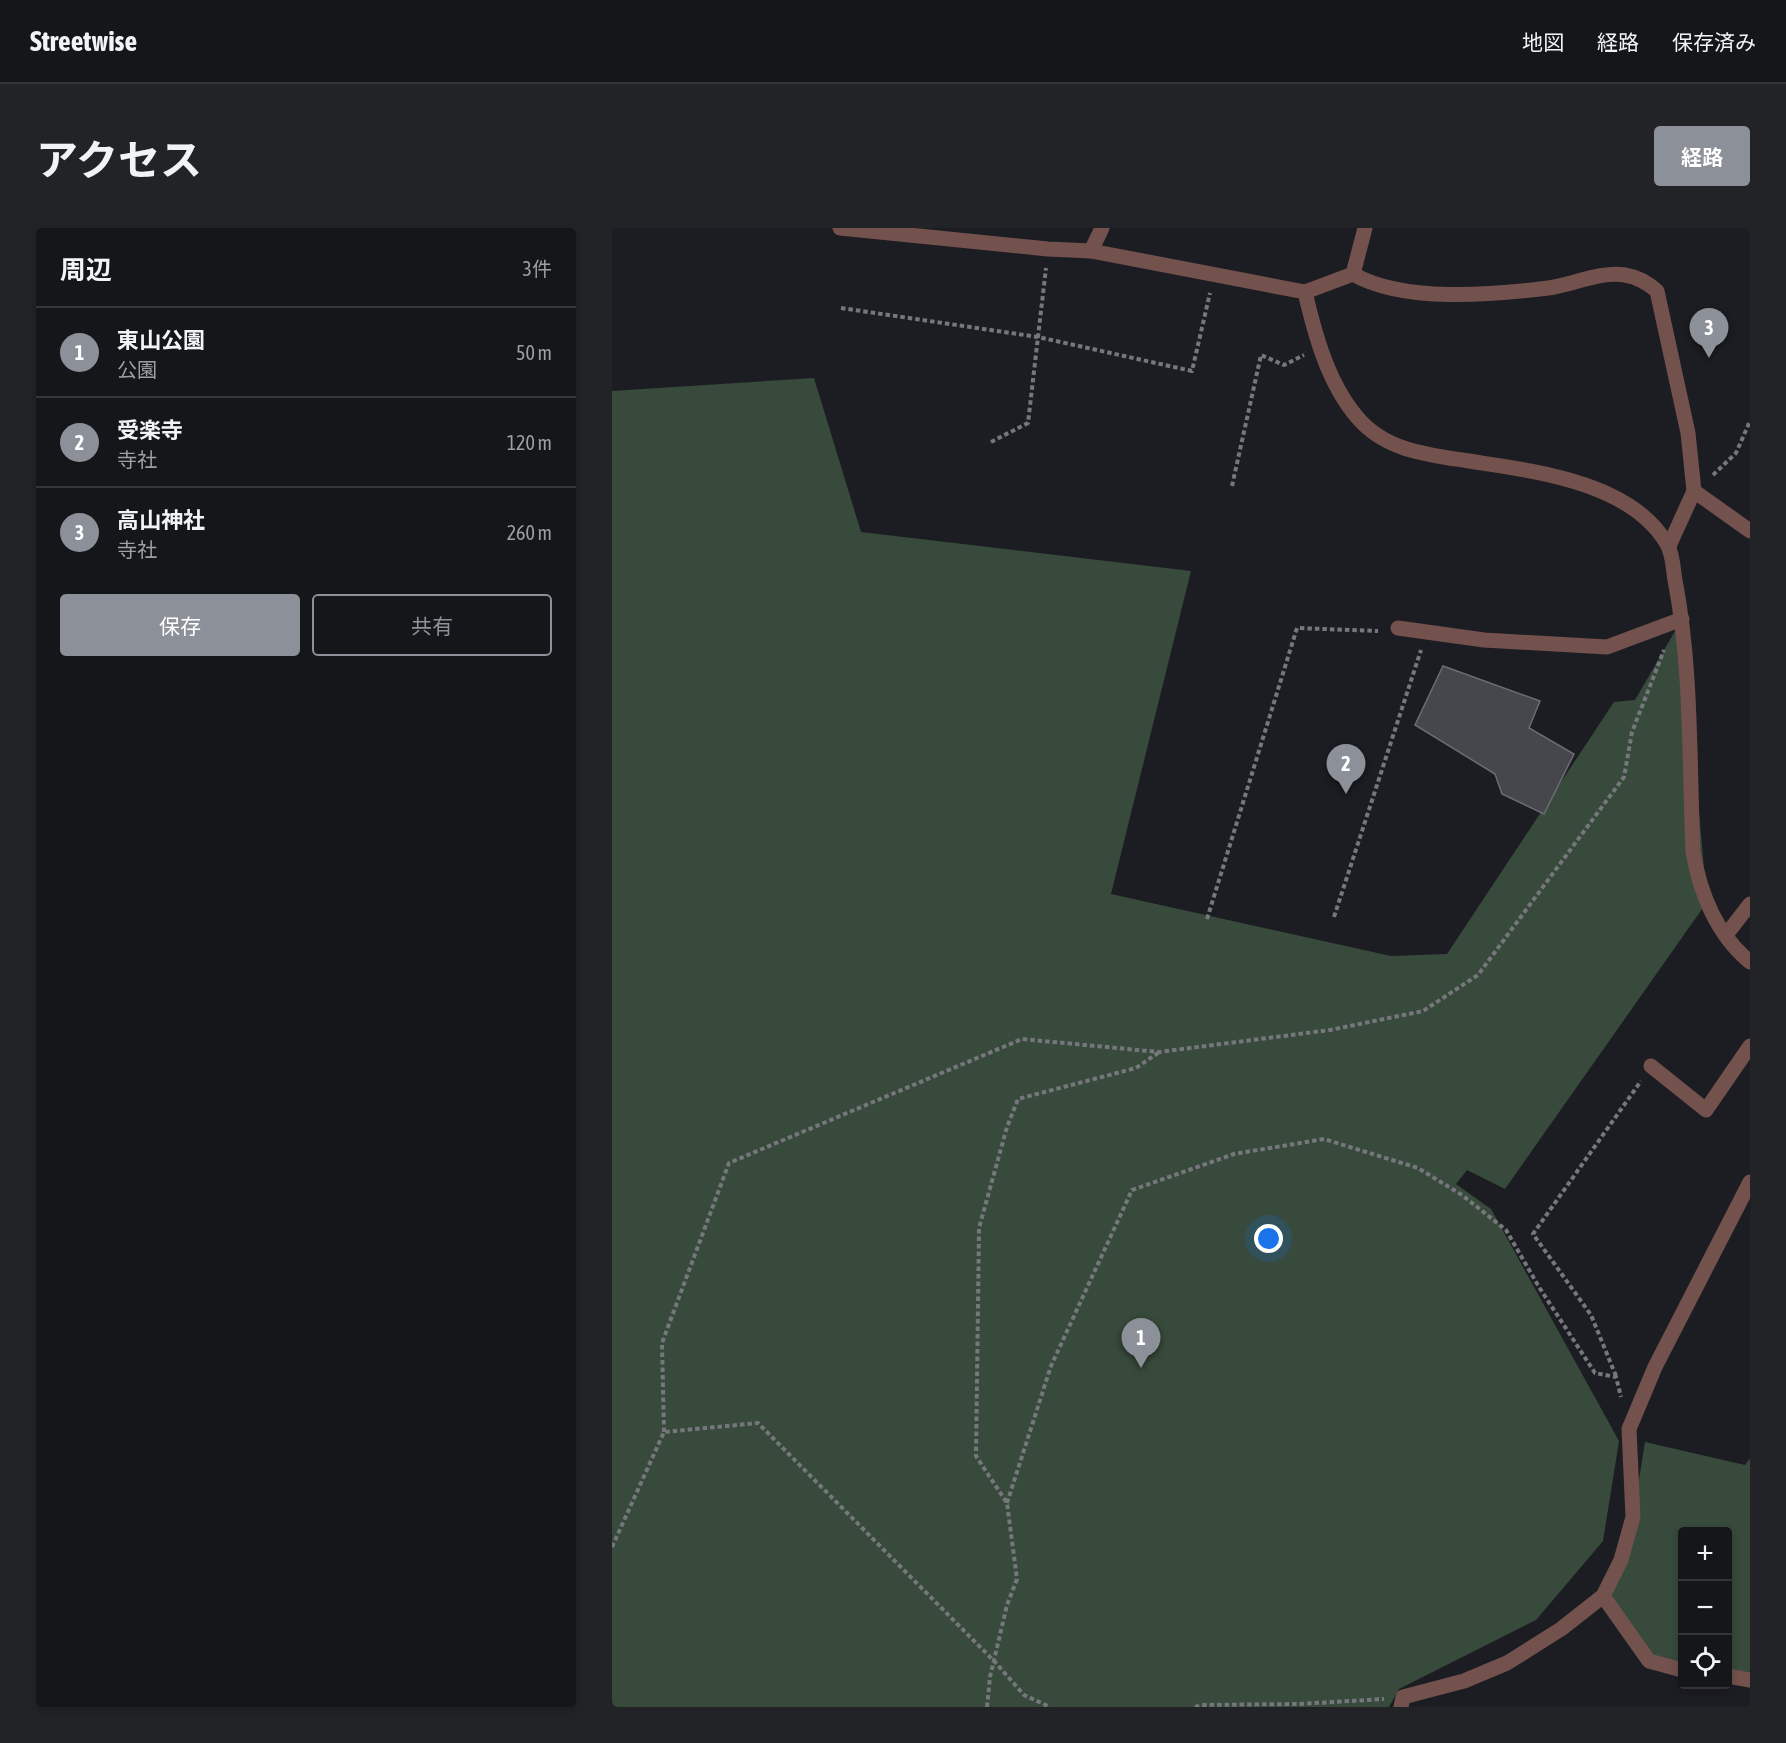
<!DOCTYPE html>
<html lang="ja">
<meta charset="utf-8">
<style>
body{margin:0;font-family:"Asap Condensed","Noto Sans JP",sans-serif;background:#222327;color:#f1f3f6}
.controls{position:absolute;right:18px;bottom:18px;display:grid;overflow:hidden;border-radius:6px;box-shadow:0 3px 9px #0003}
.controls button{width:54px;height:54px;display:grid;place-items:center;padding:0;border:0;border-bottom:2px solid #343539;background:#15161a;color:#f1f3f6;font:30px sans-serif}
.you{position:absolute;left:657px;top:1011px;width:21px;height:21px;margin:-15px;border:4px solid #fff;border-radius:50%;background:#1a73e8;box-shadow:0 0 0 9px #1a73e833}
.badge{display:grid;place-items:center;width:39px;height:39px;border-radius:50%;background:#8c9099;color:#fff;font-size:20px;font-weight:700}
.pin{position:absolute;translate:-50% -50px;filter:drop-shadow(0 2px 3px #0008)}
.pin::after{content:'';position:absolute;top:32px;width:21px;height:18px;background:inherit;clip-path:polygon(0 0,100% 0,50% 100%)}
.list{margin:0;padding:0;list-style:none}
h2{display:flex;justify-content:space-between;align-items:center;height:78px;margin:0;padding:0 24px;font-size:26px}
h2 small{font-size:20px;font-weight:400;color:#9d9fa2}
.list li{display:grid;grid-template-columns:39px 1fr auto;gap:18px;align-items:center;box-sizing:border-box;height:90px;padding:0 24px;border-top:2px solid #343539}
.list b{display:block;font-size:22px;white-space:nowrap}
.list p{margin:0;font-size:20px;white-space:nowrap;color:#9d9fa2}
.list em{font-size:20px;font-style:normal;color:#9d9fa2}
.actions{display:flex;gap:12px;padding:18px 24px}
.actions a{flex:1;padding:14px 0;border:2px solid #8c9099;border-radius:6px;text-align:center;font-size:21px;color:#8c9099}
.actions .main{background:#8c9099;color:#fff}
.icon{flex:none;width:33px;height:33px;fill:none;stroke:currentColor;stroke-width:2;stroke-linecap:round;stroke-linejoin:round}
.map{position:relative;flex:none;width:1138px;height:1479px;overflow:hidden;border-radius:6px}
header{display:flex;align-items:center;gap:36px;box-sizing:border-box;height:84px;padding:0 30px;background:#15161a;border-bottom:2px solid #343539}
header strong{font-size:28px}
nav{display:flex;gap:33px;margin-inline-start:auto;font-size:21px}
.intro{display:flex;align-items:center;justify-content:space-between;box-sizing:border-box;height:144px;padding:0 36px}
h1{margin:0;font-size:42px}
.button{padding:15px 27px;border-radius:6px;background:#8c9099;color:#fff;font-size:21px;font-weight:700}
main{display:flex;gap:36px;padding:0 36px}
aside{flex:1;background:#15161a;border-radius:6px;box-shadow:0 3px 9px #0003}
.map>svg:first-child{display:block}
.green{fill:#374a3b}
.building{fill:#46464d;stroke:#6c6d74;stroke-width:1.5}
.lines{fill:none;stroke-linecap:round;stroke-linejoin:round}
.path{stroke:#76777c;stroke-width:4;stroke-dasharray:4.5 3;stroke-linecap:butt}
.minor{stroke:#73514d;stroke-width:15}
</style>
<header>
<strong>Streetwise</strong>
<nav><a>地図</a><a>経路</a><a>保存済み</a></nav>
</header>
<div class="intro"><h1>アクセス</h1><a class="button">経路</a></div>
<main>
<aside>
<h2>周辺<small>3件</small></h2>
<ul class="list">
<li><span class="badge">1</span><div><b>東山公園</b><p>公園</p></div><em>50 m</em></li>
<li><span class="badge">2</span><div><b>受楽寺</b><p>寺社</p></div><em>120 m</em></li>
<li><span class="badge">3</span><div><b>高山神社</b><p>寺社</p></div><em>260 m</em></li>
</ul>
<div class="actions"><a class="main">保存</a><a>共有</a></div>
</aside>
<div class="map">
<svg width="1138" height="1479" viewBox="0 0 1138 1479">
<rect width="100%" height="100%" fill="#1c1d22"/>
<g class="green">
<polygon points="202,150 249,304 579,343 499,666 779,728 835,726 1002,474 1023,472 1070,391 1095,674 893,961 855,942 844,956 879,981 1007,1213 991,1313 924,1392 787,1461 777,1479 0,1479 0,163"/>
<polygon points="1033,1214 1133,1237 1138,1230 1138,1451 1116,1448 1116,1304 1070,1304 1070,1442 1037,1433 991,1368 1021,1289"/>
</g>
<polygon class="building" points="831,438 928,473 917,500 962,526 932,586 890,566 883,546 803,497"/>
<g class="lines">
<g class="path">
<polyline points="229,80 426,109 580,143 598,65"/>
<polyline points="379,214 416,195 434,40"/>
<polyline points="1101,247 1124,225 1138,193"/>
<polyline points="620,258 649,127 672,137 692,127"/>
<polyline points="722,689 809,422"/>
<polyline points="595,691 685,400 766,403"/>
<polyline points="1004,1148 979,1087 921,1006 1029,853"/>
<polyline points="52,1204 50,1115 117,935 410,811 547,824 718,802 811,783 866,747 1012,549 1020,504 1052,422"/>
<polyline points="395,1275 439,1138 520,962 622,926 712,911 806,940 850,967 894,1002 927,1059 983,1145 1004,1149 1009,1169"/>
<polyline points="0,1319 52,1204 146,1195 383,1434 412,1467 438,1479"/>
<polyline points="375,1479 378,1449 395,1377 405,1351 395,1275 364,1228 367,1000 395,899 406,871 524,840 546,825"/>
<polyline points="583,1479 588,1477 687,1476 772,1471"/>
</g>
<g class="minor">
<polyline points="228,0 436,21 479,23 693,64 741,46 753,0"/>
<polyline points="479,23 490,0"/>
<path d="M741 46C791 75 880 67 936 60 960 57 988 43 1013 47 1025 49 1036 55 1045 63L1076 205 1082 263 1057 318"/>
<path d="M693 64C703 107 716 155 745 189 773 223 817 227 857 233 922 243 1019 254 1055 316 1061 326 1061 341 1063 352 1080 440 1077 534 1081 624 1088 665 1105 707 1138 734"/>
<polyline points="1082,263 1138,303"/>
<polyline points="786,400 872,412 995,419 1070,391"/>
<polyline points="1114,707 1138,676"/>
<polyline points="1039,838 1094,882 1138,818"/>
<polyline points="991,1368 1037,1433 1070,1442"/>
<polyline points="1116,1448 1138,1452"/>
<polyline points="789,1479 791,1469 852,1453 895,1435 949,1401 991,1368 1009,1332 1021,1289 1017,1201 1043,1139 1138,954"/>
</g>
</g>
</svg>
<div class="controls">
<button>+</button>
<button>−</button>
<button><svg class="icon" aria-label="locate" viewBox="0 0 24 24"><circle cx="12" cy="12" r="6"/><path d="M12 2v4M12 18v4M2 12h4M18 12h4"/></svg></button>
</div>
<div class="you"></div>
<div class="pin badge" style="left:529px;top:1140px">1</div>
<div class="pin badge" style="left:734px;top:566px">2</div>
<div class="pin badge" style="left:1097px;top:130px">3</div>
</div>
</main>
